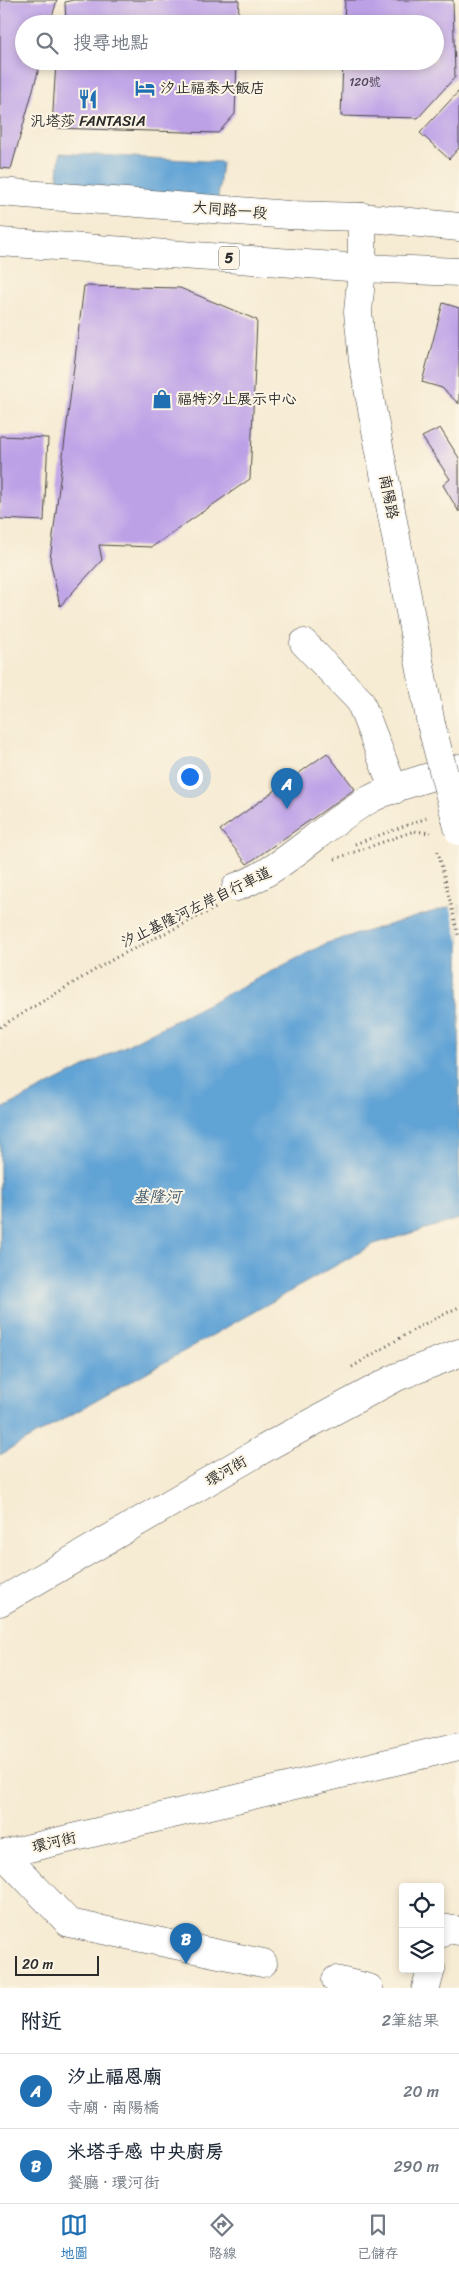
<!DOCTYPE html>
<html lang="zh-TW">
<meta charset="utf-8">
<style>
body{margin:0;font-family:Sriracha,"LXGW WenKai TC",sans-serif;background:#f6f6f7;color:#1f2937}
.controls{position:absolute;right:15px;bottom:15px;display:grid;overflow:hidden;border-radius:5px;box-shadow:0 2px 8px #0003}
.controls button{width:45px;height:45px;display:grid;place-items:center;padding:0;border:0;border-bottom:1px solid #e0e1e3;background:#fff;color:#1f2937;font:25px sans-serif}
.scale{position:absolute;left:15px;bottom:12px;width:84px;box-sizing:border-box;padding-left:5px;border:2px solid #2b2b2b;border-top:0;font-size:14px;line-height:18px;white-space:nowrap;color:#2b2b2b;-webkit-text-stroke:4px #fcf5e5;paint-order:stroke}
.you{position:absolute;left:189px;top:776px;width:18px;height:18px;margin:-12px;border:4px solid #fff;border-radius:50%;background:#1a73e8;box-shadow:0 0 0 8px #1a73e833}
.badge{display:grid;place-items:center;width:32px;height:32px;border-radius:50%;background:#1f6fb2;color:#fff;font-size:16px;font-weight:700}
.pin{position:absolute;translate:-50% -41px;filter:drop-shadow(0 1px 2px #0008)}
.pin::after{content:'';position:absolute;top:26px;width:18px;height:15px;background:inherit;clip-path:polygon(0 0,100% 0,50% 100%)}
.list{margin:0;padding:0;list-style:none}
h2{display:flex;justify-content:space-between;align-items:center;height:65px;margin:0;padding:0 20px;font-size:21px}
h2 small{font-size:16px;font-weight:400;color:#747a83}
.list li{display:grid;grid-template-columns:32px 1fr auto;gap:15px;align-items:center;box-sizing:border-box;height:75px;padding:0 20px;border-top:1px solid #e0e1e3}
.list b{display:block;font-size:19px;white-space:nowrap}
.list p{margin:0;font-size:16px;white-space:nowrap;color:#747a83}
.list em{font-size:16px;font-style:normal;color:#747a83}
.icon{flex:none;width:28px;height:28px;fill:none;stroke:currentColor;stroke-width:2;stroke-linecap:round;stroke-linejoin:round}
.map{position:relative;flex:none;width:459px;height:1988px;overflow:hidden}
.search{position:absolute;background:#fff;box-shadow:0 2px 8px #0003;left:15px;right:15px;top:15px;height:55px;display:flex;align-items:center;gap:12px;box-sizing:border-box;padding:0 18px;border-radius:28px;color:#747a83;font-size:19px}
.sheet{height:215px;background:#fff}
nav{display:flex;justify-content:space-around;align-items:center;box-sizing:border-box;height:70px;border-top:1px solid #e0e1e3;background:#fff;font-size:14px;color:#747a83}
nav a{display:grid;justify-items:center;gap:2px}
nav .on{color:#1f6fb2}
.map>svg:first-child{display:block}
.water{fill:#61a3d5;stroke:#466780}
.pier{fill:#f6ebd3}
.building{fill:#bda1e7}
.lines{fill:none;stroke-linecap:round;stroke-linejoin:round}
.minor-casing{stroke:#494844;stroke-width:29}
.major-casing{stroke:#494844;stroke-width:29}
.path{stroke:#494844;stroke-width:3;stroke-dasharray:1 4;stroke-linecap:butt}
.minor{stroke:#fff;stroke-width:28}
.major{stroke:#fff;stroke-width:28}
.minor-bridge-casing{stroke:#494844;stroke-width:29;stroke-linecap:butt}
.path-bridge{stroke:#494844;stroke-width:3;stroke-dasharray:1 4;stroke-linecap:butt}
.minor-bridge{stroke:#fff;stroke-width:28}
.labels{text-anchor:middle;stroke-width:4;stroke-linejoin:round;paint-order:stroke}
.number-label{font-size:12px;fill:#50485a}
.shield{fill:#fcf5e5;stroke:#6a6863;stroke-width:1}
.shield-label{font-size:14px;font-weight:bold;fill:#2b2b2b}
.poi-label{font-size:15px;fill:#2b2b2b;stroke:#fcf5e5;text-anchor:start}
.street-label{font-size:15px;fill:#2b2b2b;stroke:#fcf5e5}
.water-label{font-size:16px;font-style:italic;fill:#415b6f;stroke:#fcf5e5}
</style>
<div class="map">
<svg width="459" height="1988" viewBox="0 0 459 1988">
<rect width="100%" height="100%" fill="#fcf5e5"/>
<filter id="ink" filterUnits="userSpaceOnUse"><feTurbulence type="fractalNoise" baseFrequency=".02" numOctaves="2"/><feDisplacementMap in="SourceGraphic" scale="10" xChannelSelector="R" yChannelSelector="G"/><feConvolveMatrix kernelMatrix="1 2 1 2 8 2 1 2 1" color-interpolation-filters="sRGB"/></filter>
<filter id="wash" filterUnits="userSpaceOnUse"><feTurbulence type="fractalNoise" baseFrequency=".0096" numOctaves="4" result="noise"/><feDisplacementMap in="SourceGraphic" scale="20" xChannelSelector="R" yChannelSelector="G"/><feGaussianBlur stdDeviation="1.12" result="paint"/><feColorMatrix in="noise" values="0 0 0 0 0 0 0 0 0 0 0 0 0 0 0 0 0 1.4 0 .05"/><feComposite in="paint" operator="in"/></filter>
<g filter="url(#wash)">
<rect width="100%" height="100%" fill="#f6ebd3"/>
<g class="water">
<polygon points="60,153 222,162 218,199 57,186"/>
<polygon points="459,904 459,1219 374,1244 0,1455 0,1110 327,943"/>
</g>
<polygon class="pier" points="459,902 459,944 450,904"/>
<g id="blocks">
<g class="building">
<polygon points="0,0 57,0 50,24 24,24 24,61 41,61 11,169 0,168"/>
<polygon points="73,0 239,0 238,24 66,24 65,2"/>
<polygon points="345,0 453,0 455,77 418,118 341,116 343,61 435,61 435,24 344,24"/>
<polygon points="56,61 237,61 235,114 218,133 52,128"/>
<polygon points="459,91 459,148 449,159 420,133"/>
<polygon points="84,286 180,288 257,320 250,479 152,547 99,545 102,560 60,606 50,560"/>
<polygon points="443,303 459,308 459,404 442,388 422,382"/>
<polygon points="440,428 459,458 459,512 443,485 450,479 422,437"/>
<polygon points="0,436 48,438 44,521 0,519"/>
<polygon points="327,753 355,789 247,864 220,830"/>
</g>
</g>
</g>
<g filter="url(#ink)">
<use href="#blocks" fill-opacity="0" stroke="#494844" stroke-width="1"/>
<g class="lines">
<defs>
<g id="minor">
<polyline points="362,217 362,268 358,312 363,361 431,724"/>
<polyline points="304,643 360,701 394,790"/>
<path d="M236 887C284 870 321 827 365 802 393 786 428 778 459 768"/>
<polyline points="0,1602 274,1443 397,1377 459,1353"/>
<polyline points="3,1854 69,1923 263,1963"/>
<polyline points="0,1855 459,1746"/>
<polyline points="440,1934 442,1928 459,1931"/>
<polyline points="336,1980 369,1988"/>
<polyline points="426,1988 431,1969"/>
</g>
<g id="major">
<polyline points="0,192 289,215 362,217 459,227"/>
<polyline points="0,242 362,268 459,272"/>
</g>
</defs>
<use href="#minor" class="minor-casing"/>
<use href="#major" class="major-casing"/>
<g class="path">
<polyline points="355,844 427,818"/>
<polyline points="335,859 414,831 431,833"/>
<polyline points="190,919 186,909 212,898"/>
<polyline points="0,1027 115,958 218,907"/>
<polyline points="352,1367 420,1326 459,1307"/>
</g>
<use href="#minor" class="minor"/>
<use href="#major" class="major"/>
<defs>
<polyline id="minor-bridge" points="431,724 459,831"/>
</defs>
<use href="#minor-bridge" class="minor-bridge-casing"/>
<polyline class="path-bridge" points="438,851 459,938"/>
<use href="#minor-bridge" class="minor-bridge"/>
</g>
</g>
<defs>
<symbol id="hotel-bare" viewBox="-9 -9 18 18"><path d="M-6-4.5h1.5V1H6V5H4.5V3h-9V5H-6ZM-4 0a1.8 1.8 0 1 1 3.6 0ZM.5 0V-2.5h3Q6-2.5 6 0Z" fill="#1f6fb2" stroke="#fcf5e5" stroke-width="2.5" paint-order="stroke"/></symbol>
<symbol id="restaurant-bare" viewBox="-9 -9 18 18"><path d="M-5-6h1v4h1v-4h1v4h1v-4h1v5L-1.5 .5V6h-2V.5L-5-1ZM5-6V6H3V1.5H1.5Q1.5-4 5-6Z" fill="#1f6fb2" stroke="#fcf5e5" stroke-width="2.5" paint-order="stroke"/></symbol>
<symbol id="shop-bare" viewBox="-9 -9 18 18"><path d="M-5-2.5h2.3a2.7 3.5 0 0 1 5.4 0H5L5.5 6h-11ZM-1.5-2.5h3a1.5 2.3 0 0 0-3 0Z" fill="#1f6fb2" stroke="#fcf5e5" stroke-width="2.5" paint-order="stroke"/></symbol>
</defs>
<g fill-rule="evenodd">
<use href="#hotel-bare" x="131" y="74" width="28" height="28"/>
<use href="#restaurant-bare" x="74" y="85" width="28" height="28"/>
<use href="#shop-bare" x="148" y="385" width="28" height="28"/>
</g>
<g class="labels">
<g class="number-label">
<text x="365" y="86">120號</text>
</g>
<rect class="shield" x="219" y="246.5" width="20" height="23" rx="4"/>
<g class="shield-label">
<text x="229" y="263">5</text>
</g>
<g class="poi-label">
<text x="160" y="93">汐止福泰大飯店</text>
<text x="88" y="126" text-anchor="middle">汎塔莎 FANTASIA</text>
<text x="177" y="404">福特汐止展示中心</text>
</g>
<g class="street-label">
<text transform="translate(230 210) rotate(5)" y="5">大同路一段</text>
<text transform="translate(389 497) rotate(79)" y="5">南陽路</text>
<text transform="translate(196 907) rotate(-26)" y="5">汐止基隆河左岸自行車道</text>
<text transform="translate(226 1471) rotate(-30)" y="5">環河街</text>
<text transform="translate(54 1842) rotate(-13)" y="5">環河街</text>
</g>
<g class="water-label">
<text x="157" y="1202">基隆河</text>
</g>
</g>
</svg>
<div class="controls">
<button><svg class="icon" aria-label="locate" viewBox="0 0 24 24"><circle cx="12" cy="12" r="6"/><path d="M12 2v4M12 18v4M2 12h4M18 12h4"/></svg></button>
<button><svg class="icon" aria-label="layers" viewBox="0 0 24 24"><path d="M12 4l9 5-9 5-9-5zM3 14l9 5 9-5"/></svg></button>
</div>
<div class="scale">20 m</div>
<div class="you"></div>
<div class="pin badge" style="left:287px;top:809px">A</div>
<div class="pin badge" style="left:186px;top:1964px">B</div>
<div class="search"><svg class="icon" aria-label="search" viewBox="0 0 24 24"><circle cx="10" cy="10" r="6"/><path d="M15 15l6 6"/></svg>搜尋地點</div>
</div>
<section class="sheet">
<h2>附近<small>2筆結果</small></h2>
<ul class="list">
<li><span class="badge">A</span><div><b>汐止福恩廟</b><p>寺廟 · 南陽橋</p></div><em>20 m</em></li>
<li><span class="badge">B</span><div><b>米塔手感 中央廚房</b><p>餐廳 · 環河街</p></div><em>290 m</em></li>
</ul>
</section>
<nav>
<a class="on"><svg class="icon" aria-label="map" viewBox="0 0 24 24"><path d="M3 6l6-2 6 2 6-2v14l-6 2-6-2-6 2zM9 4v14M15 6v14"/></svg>地圖</a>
<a><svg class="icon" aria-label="directions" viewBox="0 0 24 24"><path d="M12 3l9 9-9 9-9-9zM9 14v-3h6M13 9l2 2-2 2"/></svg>路線</a>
<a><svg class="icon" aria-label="saved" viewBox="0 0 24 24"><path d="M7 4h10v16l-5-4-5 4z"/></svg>已儲存</a>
</nav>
